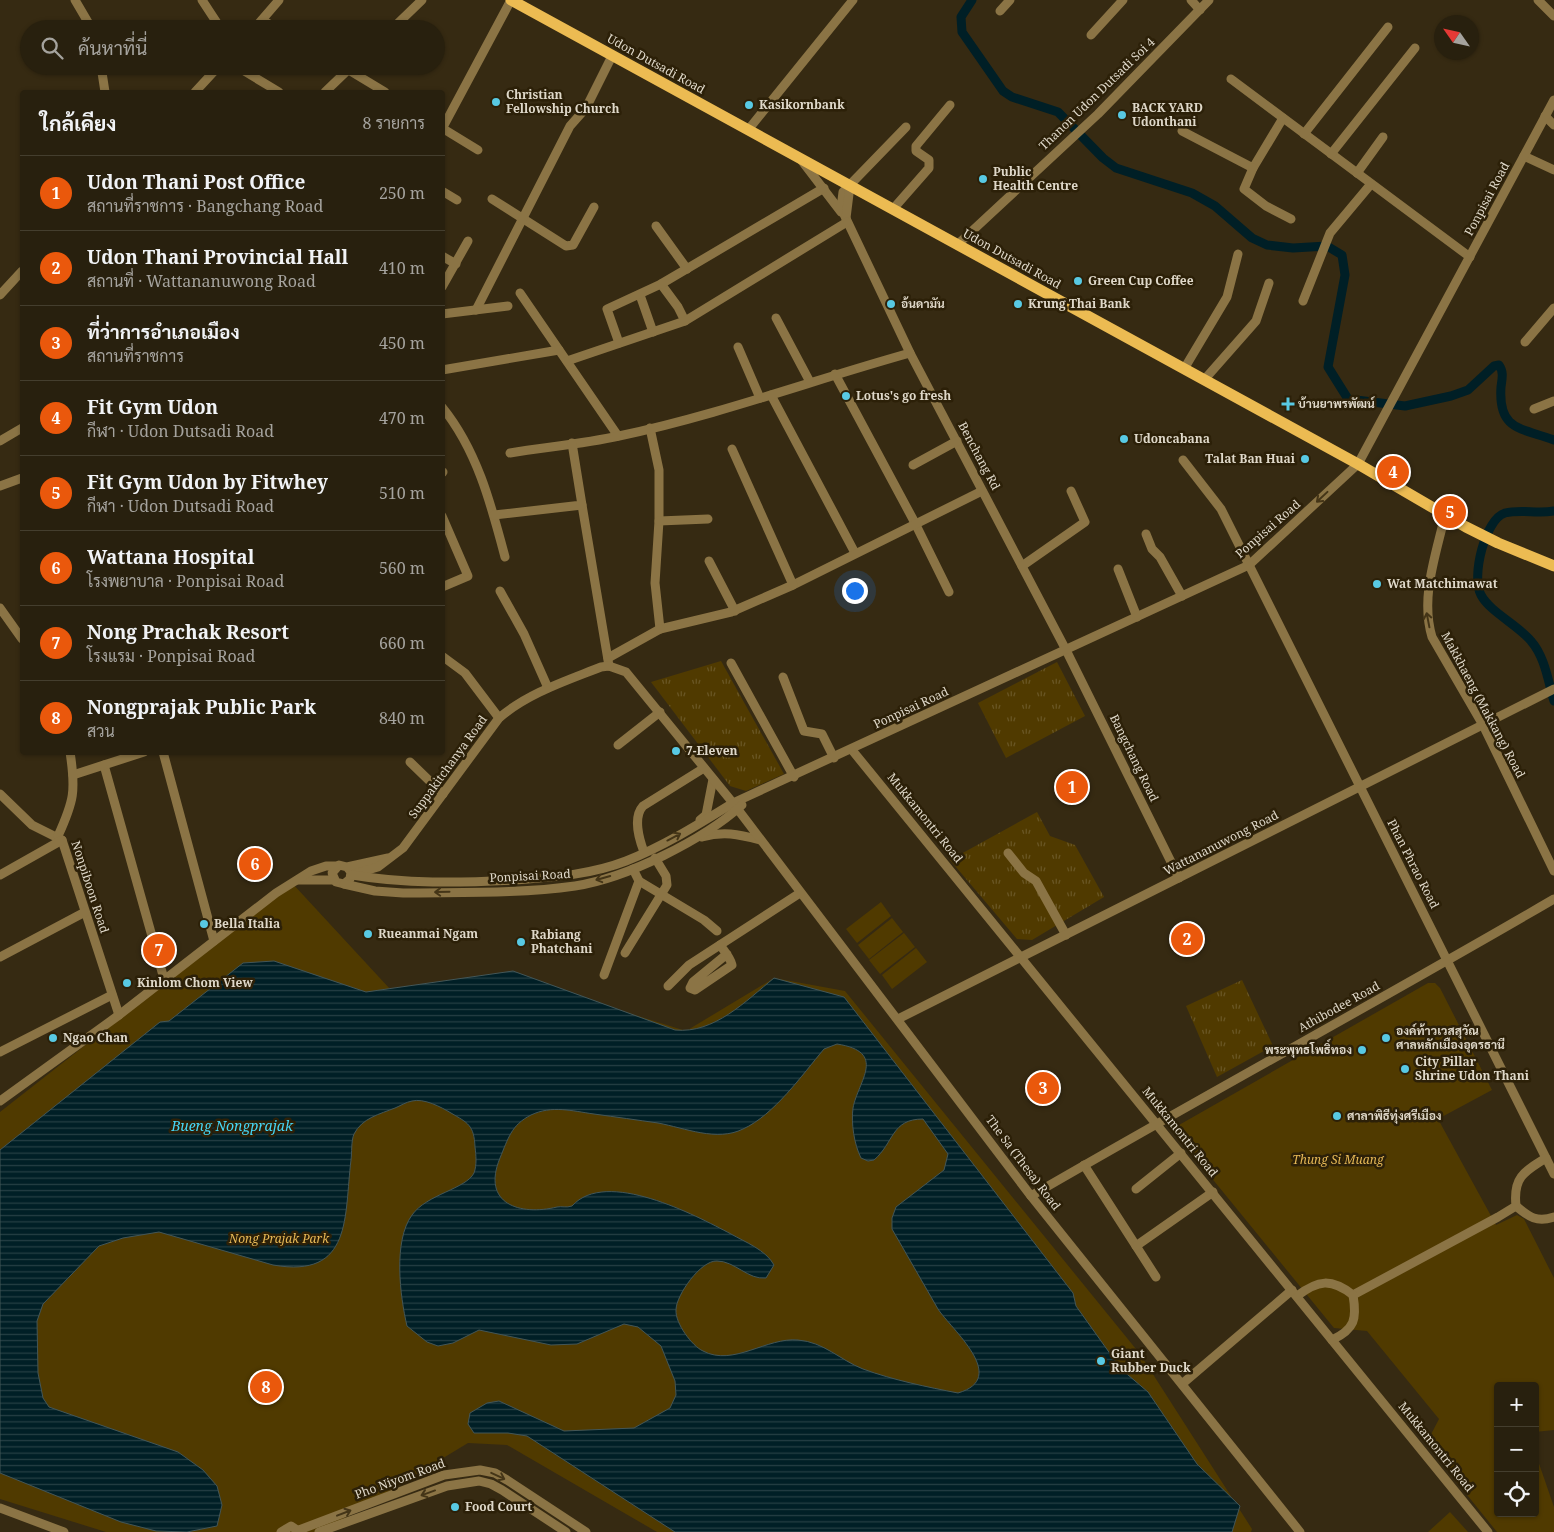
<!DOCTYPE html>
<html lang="th">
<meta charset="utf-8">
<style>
body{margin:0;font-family:"Noto Serif",Sarabun,serif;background:#342d1c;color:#f1f3f6}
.controls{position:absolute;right:15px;bottom:15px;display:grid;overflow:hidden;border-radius:5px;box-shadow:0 1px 4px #0004}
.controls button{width:45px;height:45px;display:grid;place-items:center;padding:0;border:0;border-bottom:1px solid #443e2e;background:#28200e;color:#f1f3f6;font:25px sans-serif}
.compass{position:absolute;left:1434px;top:15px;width:45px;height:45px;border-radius:50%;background:#28200e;box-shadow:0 1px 4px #0004;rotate:304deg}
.you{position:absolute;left:854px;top:590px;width:18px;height:18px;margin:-12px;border:4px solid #fff;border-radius:50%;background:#1a73e8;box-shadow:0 0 0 8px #1a73e833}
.badge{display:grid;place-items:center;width:32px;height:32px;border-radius:50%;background:#ea580c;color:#fff;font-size:16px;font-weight:700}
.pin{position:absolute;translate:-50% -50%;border:2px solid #fff;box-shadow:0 1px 5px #0006}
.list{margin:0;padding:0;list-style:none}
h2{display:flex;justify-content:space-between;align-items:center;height:65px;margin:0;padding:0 20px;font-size:21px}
h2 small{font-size:16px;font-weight:400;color:#a5a39e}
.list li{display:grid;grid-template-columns:32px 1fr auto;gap:15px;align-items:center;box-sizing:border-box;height:75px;padding:0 20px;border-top:1px solid #443e2e}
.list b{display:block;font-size:19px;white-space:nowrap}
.list p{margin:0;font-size:16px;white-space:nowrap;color:#a5a39e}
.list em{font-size:16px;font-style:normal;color:#a5a39e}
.icon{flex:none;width:28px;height:28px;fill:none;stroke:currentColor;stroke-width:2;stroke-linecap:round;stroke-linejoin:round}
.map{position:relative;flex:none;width:1554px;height:1532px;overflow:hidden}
.search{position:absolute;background:#28200e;box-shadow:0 1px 4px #0004;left:20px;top:20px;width:425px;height:55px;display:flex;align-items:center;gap:12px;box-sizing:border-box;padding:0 18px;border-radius:28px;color:#a5a39e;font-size:19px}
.panel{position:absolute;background:#28200e;box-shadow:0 1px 4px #0004;left:20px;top:90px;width:425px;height:665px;border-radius:5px}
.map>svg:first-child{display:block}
.grass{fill:url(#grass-tufts)}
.park{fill:#503a00}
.water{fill:url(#water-rules);stroke:#435657;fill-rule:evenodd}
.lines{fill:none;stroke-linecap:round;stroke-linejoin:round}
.canal{stroke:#001f26;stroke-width:9}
.minor{stroke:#8b7445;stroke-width:9}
.major{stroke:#ecbb52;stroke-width:11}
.oneway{stroke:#443517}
.poi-dot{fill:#58c9e3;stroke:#2c2008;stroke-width:2}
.labels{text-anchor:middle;stroke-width:5;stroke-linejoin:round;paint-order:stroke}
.street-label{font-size:12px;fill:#dfd8c9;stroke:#2c2008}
.poi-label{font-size:12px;font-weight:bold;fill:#dfd8c9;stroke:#2c2008;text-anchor:start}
.park-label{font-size:12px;font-style:italic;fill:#e6b856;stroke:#2c2008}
.water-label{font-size:14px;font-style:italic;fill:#45d6f6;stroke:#2c2008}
</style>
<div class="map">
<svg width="1554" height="1532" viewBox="0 0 1554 1532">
<defs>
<pattern id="grass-tufts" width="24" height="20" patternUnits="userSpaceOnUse" patternTransform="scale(1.25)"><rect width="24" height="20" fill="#503a00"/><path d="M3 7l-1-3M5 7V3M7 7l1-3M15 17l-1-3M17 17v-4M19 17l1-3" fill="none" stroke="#695624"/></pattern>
<pattern id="water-rules" width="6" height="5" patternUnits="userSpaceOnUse" patternTransform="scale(1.25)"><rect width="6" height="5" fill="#001f26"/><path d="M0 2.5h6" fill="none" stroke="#253f44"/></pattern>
</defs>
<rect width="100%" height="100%" fill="#362a12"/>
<g class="grass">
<polygon points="721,661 784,774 746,791 730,786 651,682"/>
<polygon points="1057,662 1085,716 1006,758 978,703"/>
<polygon points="1037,812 1050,836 1075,845 1104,897 1032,940 1017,939 950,860"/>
<polygon points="1242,980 1273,1046 1217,1077 1186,1006"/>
</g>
<g class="park">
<polygon points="292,883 390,989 501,973 686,1031 774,978 845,991 1140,1354 1252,1529 1251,1532 657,1532 507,1445 468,1443 321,1532 106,1532 0,1499 0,1112"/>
<polygon points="881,902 891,916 857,943 846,929"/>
<polygon points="892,918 903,932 869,959 858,945"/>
<polygon points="904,933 915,947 880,974 869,960"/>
<polygon points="916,948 927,962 892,989 882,975"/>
<polygon points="1428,983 1435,983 1440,988 1492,1090 1438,1119 1496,1225 1517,1215 1524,1219 1554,1278 1554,1430 1535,1432 1535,1386 1498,1386 1498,1513 1535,1513 1535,1452 1554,1507 1554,1532 1497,1532 1426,1444 1439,1419 1367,1331 1334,1328 1179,1138 1176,1131 1179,1125"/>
<polygon points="1450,1512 1468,1532 1428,1532"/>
</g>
<path class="water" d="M274 961 366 992 513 971 675 1030C714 1034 746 1001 774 978L844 997 1073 1293 1076 1306 1121 1369 1148 1392 1197 1464 1240 1506 1232 1532H675L527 1436 508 1433H474L468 1424 470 1413 487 1403 499 1401 564 1431 634 1428 670 1408 676 1395 675 1381 661 1346 638 1327 624 1324 577 1344 551 1345 479 1330 453 1343 438 1346 427 1342 407 1326C400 1296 393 1241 412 1215 427 1194 466 1189 474 1173 477 1165 476 1155 475 1147 474 1125 468 1123 451 1113 441 1107 424 1098 412 1101 406 1102 400 1106 395 1108 380 1114 362 1118 354 1134 351 1141 352 1153 351 1160 344 1216 353 1279 273 1265L159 1232 123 1238 99 1246 43 1304 37 1321 38 1373 43 1398 49 1407 178 1452 203 1470 217 1486 222 1505 217 1526 187 1532 156 1531 121 1522 0 1473V1150L160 1022 169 1021 243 963ZM837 1044C888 1052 858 1081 853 1108 851 1123 854 1144 861 1158L868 1161 874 1160C894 1143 891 1119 923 1119L948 1154 944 1170 896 1207 892 1218V1229L938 1309C951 1329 1010 1378 958 1393 927 1387 893 1380 863 1369 840 1360 824 1342 798 1340 767 1337 733 1367 703 1351 692 1346 675 1323 676 1310 676 1295 701 1260 717 1261 735 1261 748 1280 766 1278L774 1265C766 1250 745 1242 731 1234 695 1215 606 1168 572 1206 566 1208 562 1206 557 1207 520 1216 481 1204 500 1158 508 1139 511 1125 531 1115 552 1105 572 1111 594 1114 616 1117 637 1120 658 1123 685 1128 717 1142 743 1129 774 1115 802 1075 824 1049Z"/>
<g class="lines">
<g class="canal">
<path d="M972 0 961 17 962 32 1003 91 1012 97 1058 112 1103 158 1116 168 1192 193 1215 206 1252 238 1267 245 1293 248 1327 246 1342 255 1345 275 1328 367 1348 399 1405 406 1451 396 1468 390 1494 366 1499 365C1504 372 1502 379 1501 387 1498 431 1522 428 1554 440"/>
<path d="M1554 511C1537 514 1521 509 1505 513 1485 519 1471 577 1481 595 1490 612 1518 625 1531 641 1545 657 1548 681 1554 701"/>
</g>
<g class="minor">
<polyline points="75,0 92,29"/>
<polyline points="202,0 221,29"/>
<polyline points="1191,0 1200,10"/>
<polyline points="1538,0 1554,16"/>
<polyline points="1000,11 1010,0"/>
<polyline points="262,20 278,29"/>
<polyline points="254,29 279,0"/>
<polyline points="392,29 422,0"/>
<polyline points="1091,35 1123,0"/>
<polyline points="101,66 105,92"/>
<polyline points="236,66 279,92"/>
<polyline points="342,66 385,92"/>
<polyline points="1231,79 1470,257"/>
<polyline points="195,92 219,66"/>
<polyline points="325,92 352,66"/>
<polyline points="1545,116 1554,125"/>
<polyline points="906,127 843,192 841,208 910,353 1066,650 1179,878"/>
<polyline points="442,128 478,150"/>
<polyline points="442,129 511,0"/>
<polyline points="748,130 853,0"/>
<polyline points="1182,131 1253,168 1283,118"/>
<polyline points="1304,134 1388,27"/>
<polyline points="1331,154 1415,48"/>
<polyline points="1524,156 1554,170"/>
<polyline points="802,161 841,212"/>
<polyline points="1253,168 1244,189 1266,206 1291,219"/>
<polyline points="1357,173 1383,137"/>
<polyline points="442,191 457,200"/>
<polyline points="492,199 566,246 573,245 594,207"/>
<polyline points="893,209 929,168 929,160 916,151 916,146 950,105"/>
<polyline points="846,218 850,186"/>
<polyline points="656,226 687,269"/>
<polyline points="957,245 1098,114 1209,0"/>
<polyline points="442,256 456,264"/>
<polyline points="661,284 678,307 685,321"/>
<polyline points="442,287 468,241"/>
<polyline points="520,293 618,436"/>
<polyline points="0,295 22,271"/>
<polyline points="640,295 653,332"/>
<polyline points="1303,301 1330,233 1371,184"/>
<polyline points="476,310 570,126 586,108 612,56"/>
<polyline points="442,314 508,306"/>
<polyline points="776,318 810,382"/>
<polyline points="1525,342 1554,308"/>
<polyline points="619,343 607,309 661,284 824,188"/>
<polyline points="738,347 760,398"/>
<polyline points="567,361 685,321 847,222"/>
<polyline points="1184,369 1227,297 1238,254"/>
<polyline points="442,370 559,350"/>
<polyline points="835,374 915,523 949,592"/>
<polyline points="1204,380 1256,321 1269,283"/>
<polyline points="771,395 855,553"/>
<path d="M442 407C477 450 491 504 505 557"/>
<polyline points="1534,409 1554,401"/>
<polyline points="650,428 659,470 659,521 655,583 660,629 731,612 793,585 982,491"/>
<polyline points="0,441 22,428"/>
<polyline points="732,449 793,585"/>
<path d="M510 453C546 447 583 444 619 436 718 415 813 380 910 353"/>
<polyline points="1183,460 1221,509 1554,1174"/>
<polyline points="913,465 957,441"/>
<polyline points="442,473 443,472"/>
<polyline points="0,486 22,478"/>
<polyline points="582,505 609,666"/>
<polyline points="494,515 582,505 572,443"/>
<path d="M1445 515C1436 555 1420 597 1432 637L1483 725 1554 871"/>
<polyline points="442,516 468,576 442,587"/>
<polyline points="659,521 708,519"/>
<polyline points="1146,534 1152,549 1160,557 1182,596"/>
<polyline points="709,561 735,611"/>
<polyline points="1022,566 1085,522 1071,491"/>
<polyline points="1118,569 1137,617"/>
<polyline points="500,591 524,634 548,688"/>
<polyline points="0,608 22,639"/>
<polyline points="442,656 465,673 499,718"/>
<polyline points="608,658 660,629"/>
<polyline points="731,663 794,777"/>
<polyline points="783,677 804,731 822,734 834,758"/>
<polyline points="618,745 660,712"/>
<polyline points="852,750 1488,1532"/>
<polyline points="163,752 214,941"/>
<polyline points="410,762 443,794"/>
<polyline points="104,765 164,979"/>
<polyline points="73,775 144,752"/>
<polyline points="0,794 32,825 62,840 119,1015"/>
<polyline points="700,820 706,815 713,779"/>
<path d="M58 836C74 801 76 791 70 752"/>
<path d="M702 837C723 831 738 834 760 840"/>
<path d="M644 852C639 839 633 817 643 806L704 768"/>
<polyline points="1008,853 1024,873 1036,881 1066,935"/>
<polyline points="347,867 351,872 350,879 344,884 336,882 332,873 339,865 347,867 388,858"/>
<path d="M354 874 378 867 403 848 499 718C528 693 566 681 601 667L609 666 626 672 733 803 1031 1196 1300 1532"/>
<polyline points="0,875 62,840"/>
<path d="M352 875C406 884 459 883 514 880 553 877 590 875 626 861 664 846 699 824 733 803L1249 565 1358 464 1554 100"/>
<polyline points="298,880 334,880"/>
<polyline points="639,881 704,920 717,931"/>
<path d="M344 884 375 891 403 893C460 892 519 894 575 886 627 878 703 840 742 805"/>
<path d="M720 945C724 951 730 957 732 965L695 990 690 988 693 982 727 954"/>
<polyline points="625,953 667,885 666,876 655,858"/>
<polyline points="0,957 85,912"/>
<polyline points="604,975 639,881 633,869"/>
<polyline points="668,986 689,965 800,893"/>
<polyline points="898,1019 1554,689"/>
<polyline points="0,1052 112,995"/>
<polyline points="0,1101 119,1015 276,893 311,871 326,866 336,866"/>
<polyline points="1084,1165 1156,1277"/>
<polyline points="1136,1189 1181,1153"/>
<path d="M1031 1196C1205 1095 1381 1000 1554 899"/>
<path d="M1516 1206C1529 1217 1537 1223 1554 1217"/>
<polyline points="1136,1246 1213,1192"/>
<path d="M1297 1296C1318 1280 1331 1278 1353 1295L1498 1217 1516 1206C1513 1178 1523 1172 1546 1158"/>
<path d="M1332 1340C1355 1329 1357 1319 1353 1295"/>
<polyline points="1182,1384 1292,1290"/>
<polyline points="0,1508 64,1532"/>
<polyline points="299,1530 444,1475 480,1470 495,1473 507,1480 586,1532"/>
<polyline points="281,1532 291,1526 300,1532"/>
<polyline points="319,1532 447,1486 479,1481 491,1484 502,1490 566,1532"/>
</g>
<polyline class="major" points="511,0 1358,464 1466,527 1498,543 1554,566"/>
</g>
<defs><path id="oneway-shaft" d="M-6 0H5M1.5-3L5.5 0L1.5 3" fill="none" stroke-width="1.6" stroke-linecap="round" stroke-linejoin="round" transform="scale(1.25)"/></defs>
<g class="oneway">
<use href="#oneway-shaft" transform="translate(1322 497) rotate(137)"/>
<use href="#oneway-shaft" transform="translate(1428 620) rotate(-101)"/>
<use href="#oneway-shaft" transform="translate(674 837) rotate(-28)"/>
<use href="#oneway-shaft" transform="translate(603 878) rotate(164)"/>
<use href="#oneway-shaft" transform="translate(442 892) rotate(179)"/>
<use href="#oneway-shaft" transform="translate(498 1476) rotate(25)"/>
<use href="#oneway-shaft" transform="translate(428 1493) rotate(160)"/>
<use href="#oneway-shaft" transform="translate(344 1513) rotate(-21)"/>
</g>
<g class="poi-dot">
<circle cx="496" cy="102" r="5"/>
<circle cx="749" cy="105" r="5"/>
<circle cx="1122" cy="115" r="5"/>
<circle cx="983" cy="179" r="5"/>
<circle cx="1078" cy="281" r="5"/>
<circle cx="891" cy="304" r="5"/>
<circle cx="1018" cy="304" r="5"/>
<circle cx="846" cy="396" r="5"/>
<path d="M1285.5 396.5h5v5h5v5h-5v5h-5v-5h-5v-5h5z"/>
<circle cx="1124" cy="439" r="5"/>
<circle cx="1305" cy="459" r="5"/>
<circle cx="1377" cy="584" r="5"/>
<circle cx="676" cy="751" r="5"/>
<circle cx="204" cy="924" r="5"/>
<circle cx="368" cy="934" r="5"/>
<circle cx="521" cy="942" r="5"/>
<circle cx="127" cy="983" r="5"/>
<circle cx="53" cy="1038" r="5"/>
<circle cx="1386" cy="1038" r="5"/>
<circle cx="1362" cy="1050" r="5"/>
<circle cx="1405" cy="1069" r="5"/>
<circle cx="1337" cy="1116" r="5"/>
<circle cx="1101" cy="1361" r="5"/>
<circle cx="455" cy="1507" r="5"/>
</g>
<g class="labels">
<g class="street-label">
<text transform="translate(656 64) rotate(29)" y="4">Udon Dutsadi Road</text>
<text transform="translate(1097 94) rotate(-44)" y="4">Thanon Udon Dutsadi Soi 4</text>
<text transform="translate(1487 199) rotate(-62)" y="4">Ponpisai Road</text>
<text transform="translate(1012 259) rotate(29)" y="4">Udon Dutsadi Road</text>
<text transform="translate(979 456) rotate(62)" y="4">Benchang Rd</text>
<text transform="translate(1268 529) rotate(-41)" y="4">Ponpisai Road</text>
<text transform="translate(1483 705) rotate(62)" y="4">Makkhaeng (Makkang) Road</text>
<text transform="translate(911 708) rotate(-25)" y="4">Ponpisai Road</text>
<text transform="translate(1134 758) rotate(64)" y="4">Bangchang Road</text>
<text transform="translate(448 767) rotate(-54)" y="4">Suppakitchanya Road</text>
<text transform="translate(925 818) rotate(51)" y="4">Mukkamontri Road</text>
<text transform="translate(1221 843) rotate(-27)" y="4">Wattananuwong Road</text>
<text transform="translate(1413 864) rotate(63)" y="4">Phan Phrao Road</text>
<text transform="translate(530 876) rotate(-3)" y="4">Ponpisai Road</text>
<text transform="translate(90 887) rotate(72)" y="4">Nonpiboon Road</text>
<text transform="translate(1339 1007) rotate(-29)" y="4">Athibodee Road</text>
<text transform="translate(1180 1132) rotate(51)" y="4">Mukkamontri Road</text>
<text transform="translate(1023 1163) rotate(53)" y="4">The Sa (Thesa) Road</text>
<text transform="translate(1436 1447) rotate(51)" y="4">Mukkamontri Road</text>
<text transform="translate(400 1479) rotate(-20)" y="4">Pho Niyom Road</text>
</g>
<g class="poi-label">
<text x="506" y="99">Christian<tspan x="506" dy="14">Fellowship Church</tspan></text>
<text x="759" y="109">Kasikornbank</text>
<text x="1132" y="112">BACK YARD<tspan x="1132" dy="14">Udonthani</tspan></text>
<text x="993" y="176">Public<tspan x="993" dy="14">Health Centre</tspan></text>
<text x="1088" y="285">Green Cup Coffee</text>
<text x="901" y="308">อ้นดามัน</text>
<text x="1028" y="308">Krung Thai Bank</text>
<text x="856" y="400">Lotus's go fresh</text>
<text x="1298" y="408">บ้านยาพรพัฒน์</text>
<text x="1134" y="443">Udoncabana</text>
<text x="1295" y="463" text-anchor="end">Talat Ban Huai</text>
<text x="1387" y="588">Wat Matchimawat</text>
<text x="686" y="755">7-Eleven</text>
<text x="214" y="928">Bella Italia</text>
<text x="378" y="938">Rueanmai Ngam</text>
<text x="531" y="939">Rabiang<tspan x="531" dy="14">Phatchani</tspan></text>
<text x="137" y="987">Kinlom Chom View</text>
<text x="1396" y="1035">องค์ท้าวเวสสุวัณ<tspan x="1396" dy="14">ศาลหลักเมืองอุดรธานี</tspan></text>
<text x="63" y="1042">Ngao Chan</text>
<text x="1352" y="1054" text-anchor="end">พระพุทธโพธิ์ทอง</text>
<text x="1415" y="1066">City Pillar<tspan x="1415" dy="14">Shrine Udon Thani</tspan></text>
<text x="1347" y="1120">ศาลาพิธีทุ่งศรีเมือง</text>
<text x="1111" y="1358">Giant<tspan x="1111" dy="14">Rubber Duck</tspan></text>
<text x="465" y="1511">Food Court</text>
</g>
<g class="park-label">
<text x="1338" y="1164">Thung Si Muang</text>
<text x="279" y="1243">Nong Prajak Park</text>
</g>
<g class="water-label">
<text x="232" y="1131">Bueng Nongprajak</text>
</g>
</g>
</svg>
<div class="controls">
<button>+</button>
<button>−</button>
<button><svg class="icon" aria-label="locate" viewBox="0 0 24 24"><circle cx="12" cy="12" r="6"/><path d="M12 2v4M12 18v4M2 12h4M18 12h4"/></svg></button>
</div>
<svg class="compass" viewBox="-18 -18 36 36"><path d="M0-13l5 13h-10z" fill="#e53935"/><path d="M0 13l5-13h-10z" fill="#a5a39e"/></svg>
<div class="you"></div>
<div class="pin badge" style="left:1072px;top:787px">1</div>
<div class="pin badge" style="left:1187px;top:939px">2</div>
<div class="pin badge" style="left:1043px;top:1088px">3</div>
<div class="pin badge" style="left:1393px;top:472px">4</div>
<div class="pin badge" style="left:1450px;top:512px">5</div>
<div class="pin badge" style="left:255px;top:864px">6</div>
<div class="pin badge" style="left:159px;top:950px">7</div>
<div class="pin badge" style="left:266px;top:1387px">8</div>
<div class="search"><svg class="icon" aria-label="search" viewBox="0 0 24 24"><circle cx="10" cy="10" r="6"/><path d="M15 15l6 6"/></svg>ค้นหาที่นี่</div>
<section class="panel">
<h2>ใกล้เคียง<small>8 รายการ</small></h2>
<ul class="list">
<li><span class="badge">1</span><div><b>Udon Thani Post Office</b><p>สถานที่ราชการ · Bangchang Road</p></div><em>250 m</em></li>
<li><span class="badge">2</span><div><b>Udon Thani Provincial Hall</b><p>สถานที่ · Wattananuwong Road</p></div><em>410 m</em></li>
<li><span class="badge">3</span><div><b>ที่ว่าการอำเภอเมือง</b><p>สถานที่ราชการ</p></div><em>450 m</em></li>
<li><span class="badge">4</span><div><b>Fit Gym Udon</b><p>กีฬา · Udon Dutsadi Road</p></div><em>470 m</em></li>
<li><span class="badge">5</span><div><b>Fit Gym Udon by Fitwhey</b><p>กีฬา · Udon Dutsadi Road</p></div><em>510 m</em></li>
<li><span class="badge">6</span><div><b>Wattana Hospital</b><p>โรงพยาบาล · Ponpisai Road</p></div><em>560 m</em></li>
<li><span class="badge">7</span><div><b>Nong Prachak Resort</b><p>โรงแรม · Ponpisai Road</p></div><em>660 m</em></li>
<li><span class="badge">8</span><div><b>Nongprajak Public Park</b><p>สวน</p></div><em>840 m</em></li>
</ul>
</section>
</div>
